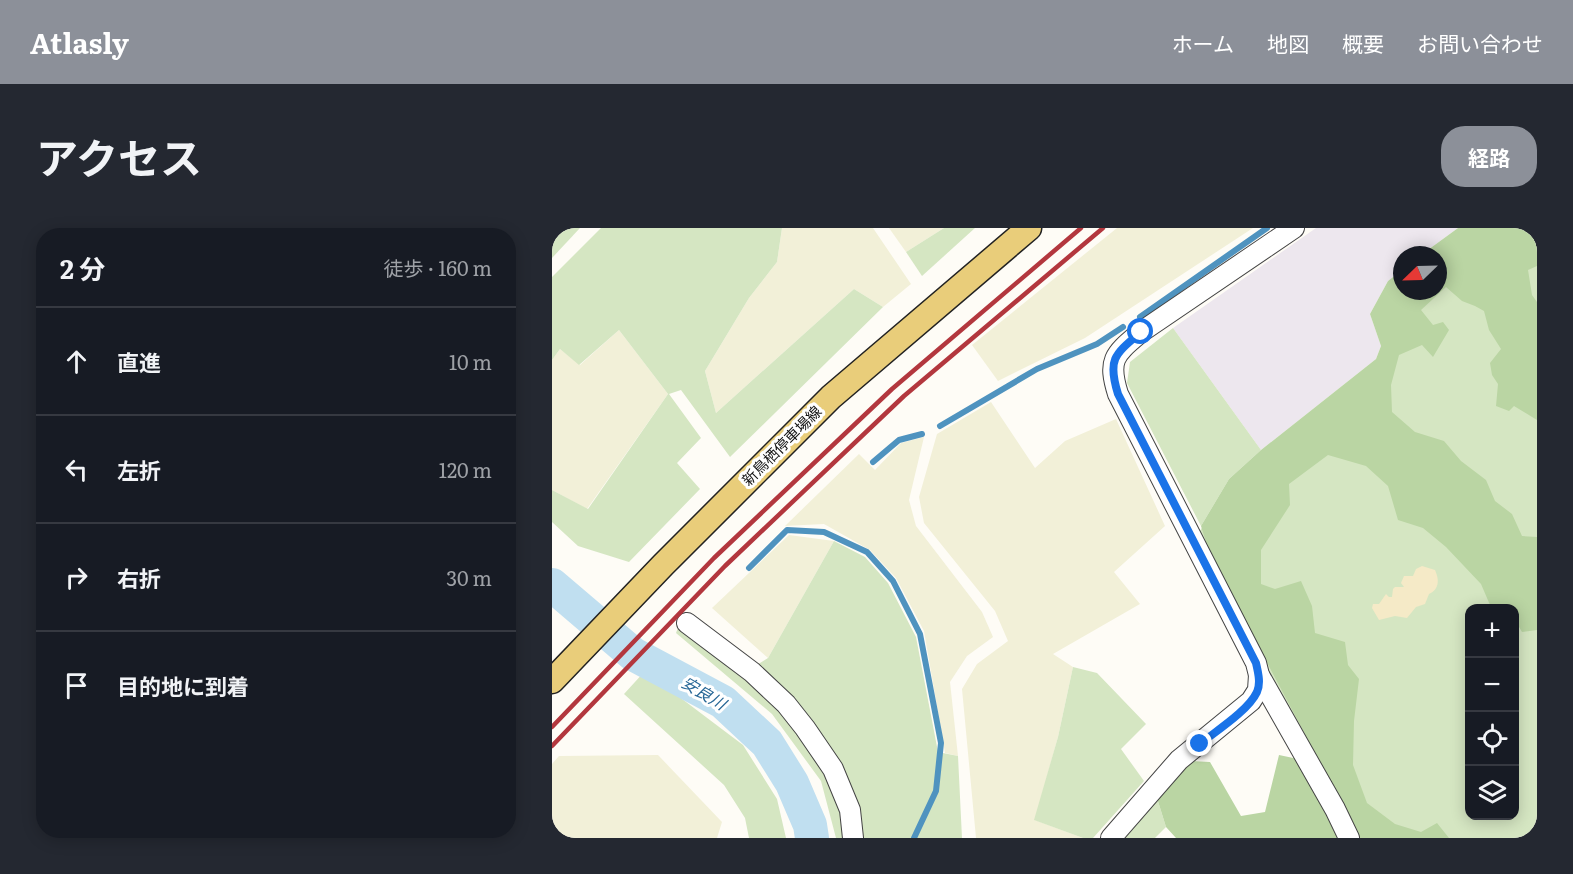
<!DOCTYPE html>
<html lang="ja">
<meta charset="utf-8">
<style>
body{margin:0;font-family:Literata,"Noto Sans JP",serif;background:#242831;color:#f1f3f6}
.controls{position:absolute;right:18px;bottom:18px;display:grid;overflow:hidden;border-radius:12px;box-shadow:0 3px 15px #0003}
.controls button{width:54px;height:54px;display:grid;place-items:center;padding:0;border:0;border-bottom:2px solid #363941;background:#171b24;color:#f1f3f6;font:30px sans-serif}
.compass{position:absolute;left:841px;top:18px;width:54px;height:54px;border-radius:50%;background:#171b24;box-shadow:0 3px 15px #0003;rotate:247deg}
.stop{position:absolute;width:18px;height:18px;margin:-14px;border:4px solid #1a73e8;border-radius:50%;background:#fff}
.stop.end{background:#1a73e8;border-color:#fff;box-shadow:0 2px 6px #0008}
.list{margin:0;padding:0;list-style:none}
h2{display:flex;justify-content:space-between;align-items:center;height:78px;margin:0;padding:0 24px;font-size:26px}
h2 small{font-size:20px;font-weight:400;color:#9ea1a6}
.list li{display:grid;grid-template-columns:39px 1fr auto;gap:18px;align-items:center;box-sizing:border-box;height:108px;padding:0 24px;border-top:2px solid #363941}
.list b{display:block;font-size:22px;white-space:nowrap}
.list em{font-size:20px;font-style:normal;color:#9ea1a6}
.icon{flex:none;width:33px;height:33px;fill:none;stroke:currentColor;stroke-width:2;stroke-linecap:round;stroke-linejoin:round}
.map{position:relative;flex:none;width:985px;height:610px;overflow:hidden;border-radius:24px}
header{display:flex;align-items:center;gap:36px;box-sizing:border-box;height:84px;padding:0 30px;background:#8c9099;color:#fff}
header strong{font-size:28px}
nav{display:flex;gap:33px;margin-inline-start:auto;font-size:21px}
.intro{display:flex;align-items:center;justify-content:space-between;box-sizing:border-box;height:144px;padding:0 36px}
h1{margin:0;font-size:42px}
.button{padding:15px 27px;border-radius:24px;background:#8c9099;color:#fff;font-size:21px;font-weight:700}
main{display:flex;gap:36px;padding:0 36px}
aside{flex:1;background:#171b24;border-radius:24px;box-shadow:0 3px 15px #0003}
.map>svg:first-child{display:block}
.industrial{fill:#ede7ee}
.farmland{fill:#f2f0d8}
.green{fill:#d5e6c2;fill-rule:evenodd}
.forest{fill:#bad5a3}
.sand{fill:#f5eac7}
.lines{fill:none;stroke-linecap:round;stroke-linejoin:round}
.stream{stroke:#4f93bf;stroke-width:6}
.river{stroke:#c0dff0;stroke-width:34}
.minor-casing{stroke:#444;stroke-width:22}
.major-casing{stroke:#222;stroke-width:27}
.minor{stroke:#fff;stroke-width:20}
.major{stroke:#e9cd7a;stroke-width:24}
.rail{stroke:#b3373e;stroke-width:4.5}
.route{stroke:#1a73e8;stroke-width:8}
.labels{text-anchor:middle;stroke-width:6;stroke-linejoin:round;paint-order:stroke}
.street-label{font-size:15px;fill:#111;stroke:#fff}
.water-label{font-size:16px;font-style:italic;fill:#276796;stroke:#fff}
</style>
<header>
<strong>Atlasly</strong>
<nav><a>ホーム</a><a>地図</a><a>概要</a><a>お問い合わせ</a></nav>
</header>
<div class="intro"><h1>アクセス</h1><a class="button">経路</a></div>
<main>
<aside>
<h2>2 分<small>徒歩 · 160 m</small></h2>
<ul class="list">
<li><svg class="icon" aria-label="ahead" viewBox="0 0 24 24"><path d="M12 20V5M6 11l6-6 6 6"/></svg><div><b>直進</b></div><em>10 m</em></li>
<li><svg class="icon" aria-label="left" viewBox="0 0 24 24"><path d="M17 20v-9H6M10 6l-5 5 5 5"/></svg><div><b>左折</b></div><em>120 m</em></li>
<li><svg class="icon" aria-label="right" viewBox="0 0 24 24"><path d="M7 20v-9h11M14 6l5 5-5 5"/></svg><div><b>右折</b></div><em>30 m</em></li>
<li><svg class="icon" aria-label="arrive" viewBox="0 0 24 24"><path d="M6 21V4h12l-3 4 3 4H6"/></svg><div><b>目的地に到着</b></div></li>
</ul>
</aside>
<div class="map">
<svg width="985" height="610" viewBox="0 0 985 610">
<rect width="100%" height="100%" fill="#fefcf6"/>
<polygon class="industrial" points="764,0 906,0 869,27 850,27 850,42 836,53 818,86 829,118 824,131 709,222 621,100"/>
<g class="farmland">
<polygon points="230,0 321,0 359,56 331,79 302,61 164,185 153,143 197,70 225,34"/>
<polygon points="337,0 392,0 354,24"/>
<polygon points="565,0 701,0 533,110 446,153 420,117"/>
<polygon points="67,102 116,166 35,281 0,262 0,132 8,121 28,137"/>
<polygon points="439,174 483,240 513,213 564,191 613,298 562,344 588,376 501,426 521,439 506,509 483,592 531,610 424,610 410,461 425,436 456,413 443,383 372,295 367,269 385,206"/>
<polygon points="372,209 357,272 364,298 430,384 441,409 415,428 398,454 406,528 393,525 372,403 344,350 318,322 272,296 233,298 307,226 323,242 349,215"/>
<polygon points="237,307 282,313 216,430 160,380"/>
<polygon points="106,527 170,594 165,610 0,610 0,536 7,528"/>
</g>
<g class="green">
<polygon points="0,0 28,0 0,30"/>
<polygon points="49,0 230,0 225,34 197,70 153,143 164,185 302,61 331,79 178,229 129,162 117,166 149,210 125,235 148,261 77,334 26,318 0,294 0,262 36,281 116,166 67,102 27,137 8,121 0,132 0,49"/>
<polygon points="392,0 423,0 370,48 354,24"/>
<path d="M985 0V610H805L645 307 682 252 825 137 846 94 886 63ZM918 380H963V588H918Z"/>
<polygon points="621,100 709,222 677,251 649,298 575,155 578,134"/>
<polygon points="282,313 313,329 336,355 364,409 386,524 406,528 410,610 284,610 269,553 220,486 124,405 128,394 192,445 216,430"/>
<polygon points="521,439 545,445 594,496 569,521 592,553 541,610 531,610 482,592 506,509"/>
<polygon points="93,443 191,517 225,571 234,610 197,610 193,590 172,557 72,466"/>
<polygon points="605,570 614,599 603,610 568,610"/>
</g>
<g class="forest">
<polygon points="906,0 985,0 985,38 976,42 980,67 985,74 985,192 962,178 957,183 944,178 946,156 940,147 938,135 949,121 937,102 932,83 923,78 910,73 894,59 869,82 881,97 891,94 897,102 881,129 870,117 847,127 839,157 840,184 863,204 892,213 909,233 934,252 943,273 960,286 970,308 985,309 985,402 970,404 963,392 963,380 947,380 938,377 929,356 894,319 871,300 846,292 836,258 814,238 776,227 737,256 738,277 709,322 709,356 723,361 749,353 760,378 763,405 793,414 796,437 807,451 802,493 801,537 815,575 843,596 869,604 885,595 897,610 808,610 658,327 649,298 677,251 709,222 824,131 829,118 818,86 836,53 850,42 850,63 886,63 886,27 869,27"/>
<polygon points="727,527 746,531 786,610 624,610 614,599 605,570 639,533 658,534 689,588 713,584"/>
</g>
<path class="sand" d="M870 338 883 342C887 351 888 361 877 366L873 376 864 379 855 390 843 388 827 392 820 380 821 376H827L834 366 837 369H840L841 361 843 359H852L849 355 852 348H861L864 341Z"/>
<g class="lines">
<g class="stream">
<polyline points="588,89 715,0"/>
<polyline points="388,198 485,141 545,116 571,99"/>
<polyline points="321,234 347,212 370,206"/>
<polyline points="197,340 235,302 272,304 315,324 341,353 368,406 389,515 384,563 362,610"/>
</g>
<polyline class="river" points="0,357 81,426 171,474 215,515 240,555 258,597 260,610"/>
<defs>
<g id="minor">
<path d="M742 0 589 104C563 126 555 131 566 166L704 435 707 447 783 581 797 610"/>
<polyline points="135,395 200,444 234,476 253,500 281,541 298,582 301,610"/>
<polyline points="559,610 627,532 699,473 706,462 707,447"/>
</g>
<polyline id="major" points="0,453 111,337 279,169 477,0"/>
</defs>
<use href="#minor" class="minor-casing"/>
<use href="#major" class="major-casing"/>
<use href="#minor" class="minor"/>
<use href="#major" class="major"/>
<g class="rail">
<polyline points="0,499 162,330 340,161 529,0"/>
<polyline points="0,518 173,338 352,168 551,0"/>
</g>
</g>
<g class="lines">
<path class="route" d="M589 104C563 126 555 131 566 166L704 435C706 444 709 455 705 464 696 483 664 503 648 516"/>
</g>
<g class="labels">
<g class="street-label">
<text transform="translate(230 218) rotate(-45)" y="5">新鳥栖停車場線</text>
</g>
<g class="water-label">
<text transform="translate(152 465) rotate(31)" y="6">安良川</text>
</g>
</g>
</svg>
<div class="controls">
<button>+</button>
<button>−</button>
<button><svg class="icon" aria-label="locate" viewBox="0 0 24 24"><circle cx="12" cy="12" r="6"/><path d="M12 2v4M12 18v4M2 12h4M18 12h4"/></svg></button>
<button><svg class="icon" aria-label="layers" viewBox="0 0 24 24"><path d="M12 4l9 5-9 5-9-5zM3 14l9 5 9-5"/></svg></button>
</div>
<svg class="compass" viewBox="-18 -18 36 36"><path d="M0-13l5 13h-10z" fill="#e53935"/><path d="M0 13l5-13h-10z" fill="#9ea1a6"/></svg>
<div class="stop" style="left:589px;top:104px"></div>
<div class="stop end" style="left:648px;top:516px"></div>
</div>
</main>
